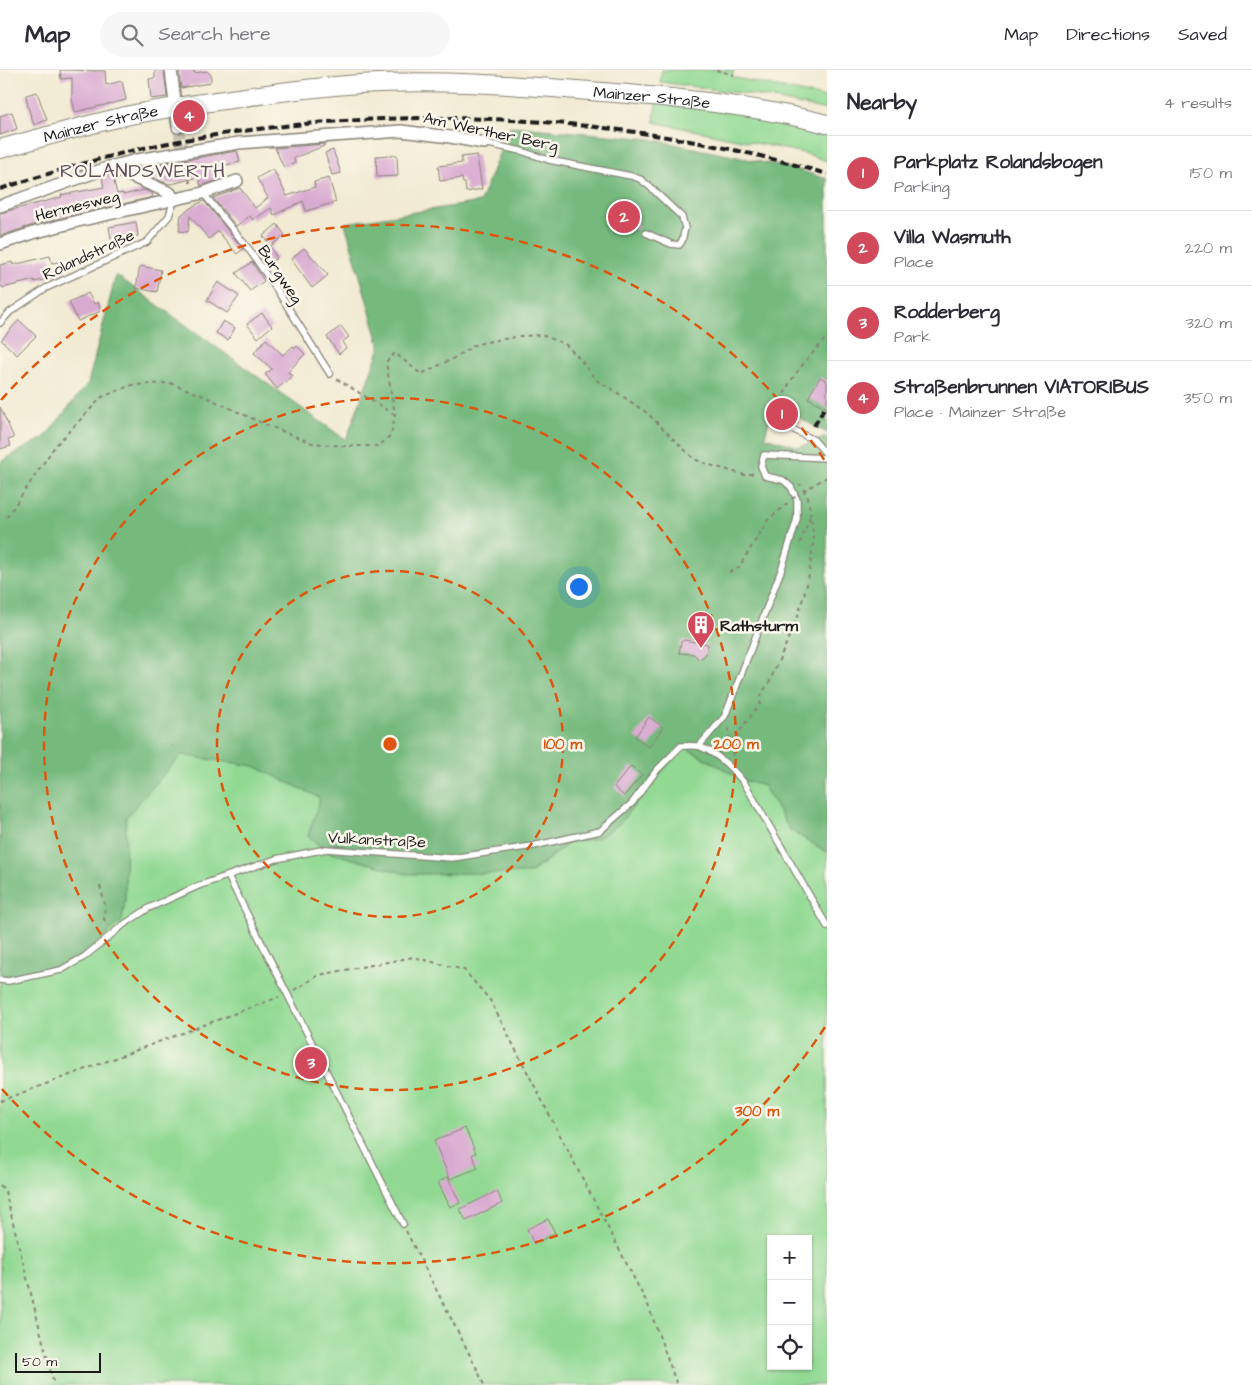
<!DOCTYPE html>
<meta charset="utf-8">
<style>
body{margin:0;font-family:"Architects Daughter",sans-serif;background:#f7f7f7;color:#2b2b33}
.controls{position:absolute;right:15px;bottom:15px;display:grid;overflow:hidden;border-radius:0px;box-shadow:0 1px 4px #0004}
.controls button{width:45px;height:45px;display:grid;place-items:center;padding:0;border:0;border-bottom:1px solid #e1e1e2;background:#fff;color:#2b2b33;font:25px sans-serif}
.scale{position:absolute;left:15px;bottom:12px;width:86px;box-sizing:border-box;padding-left:5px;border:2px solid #1c1c1c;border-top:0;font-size:14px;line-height:18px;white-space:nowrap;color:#1c1c1c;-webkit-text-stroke:4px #fbf7ec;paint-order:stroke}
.you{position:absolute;left:578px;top:516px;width:18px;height:18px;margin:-12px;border:4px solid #fff;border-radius:50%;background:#1a73e8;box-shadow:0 0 0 8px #1a73e833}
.badge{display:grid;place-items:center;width:32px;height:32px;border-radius:50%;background:#d1495b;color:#fff;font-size:16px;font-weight:700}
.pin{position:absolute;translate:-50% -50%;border:2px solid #fff;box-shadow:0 1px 5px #0006}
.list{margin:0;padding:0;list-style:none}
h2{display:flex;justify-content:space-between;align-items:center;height:65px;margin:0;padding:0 20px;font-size:21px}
h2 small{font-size:16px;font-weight:400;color:#7c7c81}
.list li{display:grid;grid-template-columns:32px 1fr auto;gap:15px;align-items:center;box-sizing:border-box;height:75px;padding:0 20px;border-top:1px solid #e1e1e2}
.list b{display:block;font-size:19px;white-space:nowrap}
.list p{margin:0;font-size:16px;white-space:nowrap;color:#7c7c81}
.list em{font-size:16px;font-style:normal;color:#7c7c81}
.icon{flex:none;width:28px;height:28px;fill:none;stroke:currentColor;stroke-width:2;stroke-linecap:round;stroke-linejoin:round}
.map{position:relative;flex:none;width:827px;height:1315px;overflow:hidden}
header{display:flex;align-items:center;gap:30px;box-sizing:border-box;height:70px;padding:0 25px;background:#fff;border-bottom:1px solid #e1e1e2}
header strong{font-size:24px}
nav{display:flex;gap:28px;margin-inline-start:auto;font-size:18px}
.search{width:350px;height:45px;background:#f7f7f7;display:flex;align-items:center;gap:12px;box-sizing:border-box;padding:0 18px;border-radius:28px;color:#7c7c81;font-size:19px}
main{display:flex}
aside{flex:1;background:#fff}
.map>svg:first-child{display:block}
.green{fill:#91d993;stroke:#567a58;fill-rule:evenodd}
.forest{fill:#74b97d;stroke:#486a4c}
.building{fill:#d9aad1}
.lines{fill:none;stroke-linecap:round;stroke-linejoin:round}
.minor-tunnel{stroke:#c7c1ae;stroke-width:11;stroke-dasharray:11 5.5;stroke-linecap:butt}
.service-casing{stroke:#878377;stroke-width:8}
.minor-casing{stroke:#878377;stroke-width:14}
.primary-casing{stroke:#878377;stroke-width:20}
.path{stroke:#878377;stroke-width:2;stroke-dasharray:4 4;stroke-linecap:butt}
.service{stroke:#fff;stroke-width:5.5}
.minor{stroke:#fff;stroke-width:11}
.primary{stroke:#fff;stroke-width:18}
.rail{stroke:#1c1c1c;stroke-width:4;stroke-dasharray:8 4;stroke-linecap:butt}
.path-bridge{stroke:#878377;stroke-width:2;stroke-dasharray:4 4;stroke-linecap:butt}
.ring{fill:none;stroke:#de560d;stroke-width:2.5;stroke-dasharray:9 6}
.labels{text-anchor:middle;stroke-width:5;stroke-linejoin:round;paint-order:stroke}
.street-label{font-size:16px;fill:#1c1c1c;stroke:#fbf7ec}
.poi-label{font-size:16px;font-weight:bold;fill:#1c1c1c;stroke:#fbf7ec;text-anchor:start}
.quarter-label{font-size:19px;letter-spacing:1px;fill:#5e4e5b;stroke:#fbf7ec}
.centre{fill:#de560d;stroke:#fbf7ec;stroke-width:2.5}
.ring-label{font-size:15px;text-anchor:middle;font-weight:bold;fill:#de560d;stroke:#fbf7ec;stroke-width:5;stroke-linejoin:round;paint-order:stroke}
</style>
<header>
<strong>Map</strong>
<div class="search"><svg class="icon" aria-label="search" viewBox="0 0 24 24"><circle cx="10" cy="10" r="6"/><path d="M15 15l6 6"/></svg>Search here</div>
<nav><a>Map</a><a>Directions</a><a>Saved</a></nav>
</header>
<main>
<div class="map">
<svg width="827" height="1315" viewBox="0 0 827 1315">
<rect width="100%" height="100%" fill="#fbf7ec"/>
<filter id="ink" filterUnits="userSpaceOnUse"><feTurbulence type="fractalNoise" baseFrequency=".02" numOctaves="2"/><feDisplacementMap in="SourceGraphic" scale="10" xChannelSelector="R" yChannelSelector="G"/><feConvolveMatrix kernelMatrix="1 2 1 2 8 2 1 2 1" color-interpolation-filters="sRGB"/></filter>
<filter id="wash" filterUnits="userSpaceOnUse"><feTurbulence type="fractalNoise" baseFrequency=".0096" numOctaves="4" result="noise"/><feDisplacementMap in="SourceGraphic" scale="20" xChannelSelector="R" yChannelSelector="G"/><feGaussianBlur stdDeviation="1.12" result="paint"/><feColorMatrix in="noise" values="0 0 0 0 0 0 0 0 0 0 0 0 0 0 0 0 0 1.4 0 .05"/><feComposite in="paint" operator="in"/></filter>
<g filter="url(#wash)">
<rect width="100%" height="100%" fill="#f2ead2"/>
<g class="green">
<polygon points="662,0 734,0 732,7 827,28 827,40 754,25 660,12"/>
<polygon points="656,32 749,43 827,62 827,91 804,83 654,52"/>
<path d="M213 665 531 803 570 772 598 768 683 676 743 710 764 716 790 760 827 782V1315H0V766L161 676ZM771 1169H808V1296H771Z"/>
</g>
<polygon class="forest" points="510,56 650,69 795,99 827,109 827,363 773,333 765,367 799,377 827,367 827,782 790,760 764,716 743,710 683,676 619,754 598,768 570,772 530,803 406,804 328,782 308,766 320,728 254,696 181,685 126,747 125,831 122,851 83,884 60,896 8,908 0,907 0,392 45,367 88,313 116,205 346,370 380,277 345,153 480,132"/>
<g id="blocks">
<g class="building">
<polygon points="60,0 105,1 106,15 122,11 126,30 75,42 72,29 72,8 61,9"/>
<polygon points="155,0 164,0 167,27 151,29 149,9 155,8"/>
<polygon points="179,0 194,0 194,3 207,1 211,5 211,10 209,13 181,18"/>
<polygon points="37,22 47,50 34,55 28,37 26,25"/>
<polygon points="12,42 17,59 0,65 0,46"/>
<polygon points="324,74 324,76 294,88 295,93 284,98 275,78"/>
<polygon points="333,80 341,103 332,105 325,83"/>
<polygon points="237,81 240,92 215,97 218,110 201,116 198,107 172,114 166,113 145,104 156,103 154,95"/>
<polygon points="397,85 398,106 377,107 376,86"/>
<polygon points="477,85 482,119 466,122 465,113 463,113 462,108 440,111 438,96 462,93 461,87"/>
<polygon points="273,99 287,126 315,117 314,112 329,108 336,132 306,141 303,131 274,145 271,138 253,150 250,146 236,156 213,128 240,118 255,138 268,128 257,108"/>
<polygon points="110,105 113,107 117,124 123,123 123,125 144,120 152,123 153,127 39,153 0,166 0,143 62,127 61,125 104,117 102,108"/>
<polygon points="204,131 243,179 237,184 218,161 209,169 190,146 188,162 179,161 181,145 195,135"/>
<rect x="610" y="136" width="28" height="23"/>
<polygon points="136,152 138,166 121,169 122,173 112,175 109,157"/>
<polygon points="277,154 285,165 271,176 263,166"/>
<polygon points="270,177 277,188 266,195 259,185"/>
<polygon points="304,178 328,205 312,218 291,189"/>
<polygon points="50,186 52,193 58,192 62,205 35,212 34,210 3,218 2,216 0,216 0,195 12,192 13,195"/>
<polygon points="252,192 264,211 250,221 236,203"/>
<polygon points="140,196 161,200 157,222 136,218"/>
<polygon points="218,212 239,226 227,243 207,230"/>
<polygon points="88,223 94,234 98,232 101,241 78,251 69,232"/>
<polygon points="262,243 272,256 258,268 247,254"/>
<polygon points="19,250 36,266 17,285 1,270"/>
<polygon points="223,251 235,258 228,270 216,263"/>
<polygon points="341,256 349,267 342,272 346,278 339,284 327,267"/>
<polygon points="266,269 283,285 293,276 295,278 297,276 305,284 288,302 292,306 277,319 265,304 272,299 254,283"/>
<polygon points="820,307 827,311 827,338 808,328"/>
<polygon points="0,337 14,368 8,370 11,376 0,379"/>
<polygon points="684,570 708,574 706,584 699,590 694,584 679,583 681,572"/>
<polygon points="649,647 663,657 649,677 635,667"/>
<polygon points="631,696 642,705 624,726 614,717"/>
<polygon points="465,1058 476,1083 472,1085 478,1098 450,1109 434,1071"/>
<polygon points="448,1107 460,1133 450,1137 438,1112"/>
<polygon points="497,1121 502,1133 466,1151 460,1139"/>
<polygon points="548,1149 555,1163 534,1174 527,1159"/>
</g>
</g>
</g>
<g filter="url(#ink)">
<use href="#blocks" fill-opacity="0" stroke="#878377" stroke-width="1"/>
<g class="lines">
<polyline class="minor-tunnel" points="178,57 182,77"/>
<defs>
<g id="service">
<polyline points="484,73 521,81 549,90 631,106 640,109 649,116 682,147 685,158 682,171 679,175 671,174 646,163"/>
<polyline points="203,123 248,178 277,220 330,304"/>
<polyline points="0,253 10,242 46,218 147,172 169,146 174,130"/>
<polyline points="780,353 814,370 827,385"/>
<polyline points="699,676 725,646 782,498 797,449 797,430 791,417 783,410 765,406 761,396 764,385 827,388"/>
<polyline points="228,806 403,1154"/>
<path d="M0 910 8 911 61 900 84 887 123 855 149 838 198 816 276 789 326 779 452 788 533 776 600 761 632 733 657 700 681 676C687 676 695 675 701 677 718 684 734 700 745 714L827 856"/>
</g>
<g id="minor">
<polyline points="171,0 178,57"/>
<polyline points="110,97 170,123 174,130"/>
<polyline points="0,136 110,97 137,90 239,73 401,61 450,67 484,73"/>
<polyline points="0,174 33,163 78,151 203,123 237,111"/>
</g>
<g id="primary">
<path id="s1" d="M0 79C43 67 86 55 130 45 166 38 202 33 238 28 278 22 318 17 359 14 436 9 513 15 590 21 670 27 749 34 827 54"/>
</g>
</defs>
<use href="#service" class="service-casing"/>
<use href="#minor" class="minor-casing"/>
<use href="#primary" class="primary-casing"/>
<g class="path">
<polyline points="716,0 734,5"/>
<polyline points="186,94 190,113"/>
<polyline points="337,309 395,345"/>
<path d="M788 347C786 342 783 337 783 332 783 313 814 282 827 267"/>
<polyline points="803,421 827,407"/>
<polyline points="7,447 55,376 102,327 132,315 170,313 204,326 262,353 312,373 343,376 379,376 391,365 395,345 386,292 395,283 421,304 456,287 476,274 520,266 542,265 565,274 579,288 596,310 615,321 647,343 694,389 710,395 745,405 756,403"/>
<polyline points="800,473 810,447"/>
<polyline points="729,502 739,497 768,450 788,433"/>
<polyline points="728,658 733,687"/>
<polyline points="730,672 736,669 743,656 760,634 762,623 769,613 797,549 808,511 814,468 808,428 800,414"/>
<polyline points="100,816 105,835 104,849 108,855"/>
<polyline points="294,920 319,905 413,887 464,900 490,930 648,1235 677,1315"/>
<polyline points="0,1031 279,927"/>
<polyline points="0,1115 5,1121 54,1315"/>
<polyline points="406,1161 477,1299 484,1315"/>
</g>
<use href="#service" class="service"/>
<use href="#minor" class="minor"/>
<use href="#primary" class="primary"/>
<g class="rail">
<path d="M0 119C53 102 108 85 163 74 383 32 612 40 827 104"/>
<polyline points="814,356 824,339"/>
</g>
<polyline class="path-bridge" points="792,429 799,424"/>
</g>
</g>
<g class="ring">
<circle cx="390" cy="674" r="173"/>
<circle cx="390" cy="674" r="346"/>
<path d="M825 957A519 519 0 0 1 1 1018M1 330A519 519 0 0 1 825 391"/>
</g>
<defs>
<symbol id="building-pin" viewBox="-11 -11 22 30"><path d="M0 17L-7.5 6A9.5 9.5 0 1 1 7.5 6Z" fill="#d1495b" stroke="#fbf7ec"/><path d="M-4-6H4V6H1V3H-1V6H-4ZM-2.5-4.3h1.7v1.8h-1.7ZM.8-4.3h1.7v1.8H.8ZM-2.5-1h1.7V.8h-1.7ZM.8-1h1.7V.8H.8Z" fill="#fff"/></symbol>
</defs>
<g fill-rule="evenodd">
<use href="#building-pin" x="685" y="539" width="32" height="43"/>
</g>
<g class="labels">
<g class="street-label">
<text dy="6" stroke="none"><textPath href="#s1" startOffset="659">Mainzer Straße</textPath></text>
<text dy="6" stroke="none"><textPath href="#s1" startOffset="104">Mainzer Straße</textPath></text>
<text transform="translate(491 61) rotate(12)" y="6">Am Werther Berg</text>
<text transform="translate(77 135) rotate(-14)" y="6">Hermesweg</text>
<text transform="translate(88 184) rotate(-25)" y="6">Rolandstraße</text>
<text transform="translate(281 204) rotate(56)" y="6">Burgweg</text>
<text transform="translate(377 769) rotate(3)" y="6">Vulkanstraße</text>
</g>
<g class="poi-label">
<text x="720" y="561">Rathsturm</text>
</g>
<g class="quarter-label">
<text x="143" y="107">ROLANDSWERTH</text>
</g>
</g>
<circle cx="390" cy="674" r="8" class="centre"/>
<g class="ring-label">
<text x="563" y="679">100 m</text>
<text x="736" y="679">200 m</text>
<text x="757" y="1046">300 m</text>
</g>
</svg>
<div class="controls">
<button>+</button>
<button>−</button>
<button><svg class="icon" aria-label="locate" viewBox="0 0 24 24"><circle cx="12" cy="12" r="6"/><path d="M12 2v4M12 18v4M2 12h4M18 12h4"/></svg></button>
</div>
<div class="scale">50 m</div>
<div class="you"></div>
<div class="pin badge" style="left:782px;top:344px">1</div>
<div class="pin badge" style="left:624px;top:147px">2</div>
<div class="pin badge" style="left:311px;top:993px">3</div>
<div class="pin badge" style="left:189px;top:46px">4</div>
</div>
<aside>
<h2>Nearby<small>4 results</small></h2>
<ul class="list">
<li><span class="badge">1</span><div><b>Parkplatz Rolandsbogen</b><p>Parking</p></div><em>150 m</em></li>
<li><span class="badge">2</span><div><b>Villa Wasmuth</b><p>Place</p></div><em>220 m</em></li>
<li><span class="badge">3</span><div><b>Rodderberg</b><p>Park</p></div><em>320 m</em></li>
<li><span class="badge">4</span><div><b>Straßenbrunnen VIATORIBUS</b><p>Place · Mainzer Straße</p></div><em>350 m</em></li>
</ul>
</aside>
</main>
